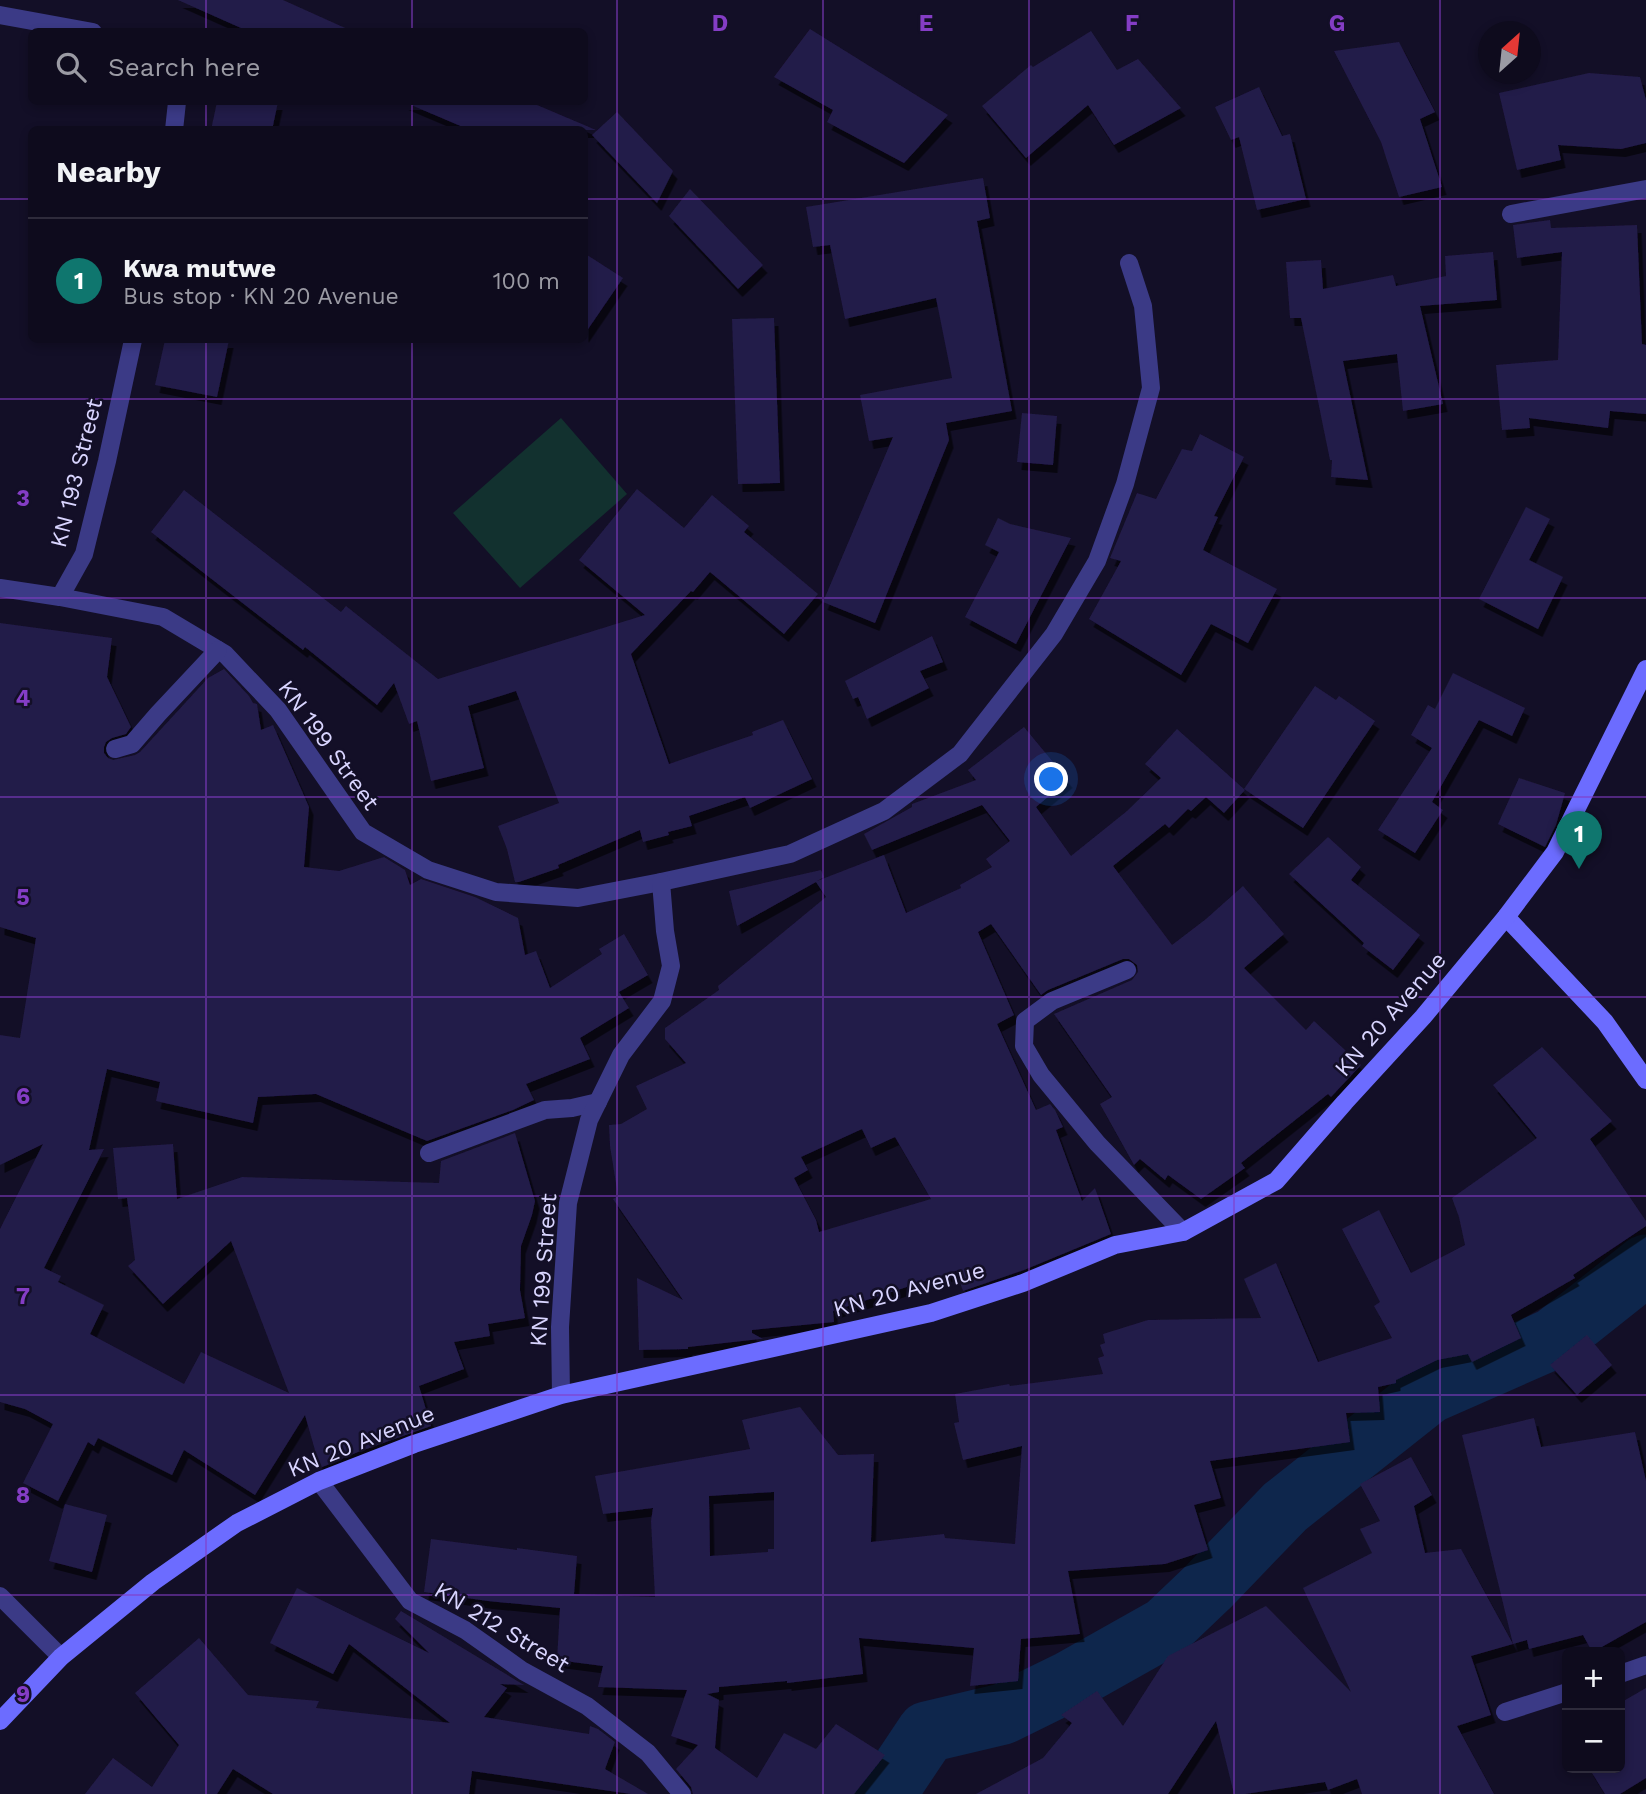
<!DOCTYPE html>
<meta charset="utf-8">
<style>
body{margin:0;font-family:"Work Sans",sans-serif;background:#1c192a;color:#f1f3f6}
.controls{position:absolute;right:21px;bottom:21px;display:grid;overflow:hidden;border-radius:10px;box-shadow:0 4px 10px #0003}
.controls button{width:63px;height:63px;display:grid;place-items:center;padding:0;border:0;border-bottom:2px solid #2e2b3b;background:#0e0b1d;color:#f1f3f6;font:35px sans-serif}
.compass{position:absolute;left:1478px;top:21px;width:63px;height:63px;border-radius:50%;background:#0e0b1d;box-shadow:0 4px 10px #0003;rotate:27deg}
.you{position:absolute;left:1052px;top:780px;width:24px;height:24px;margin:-18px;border:5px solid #fff;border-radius:50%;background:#1a73e8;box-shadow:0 0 0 10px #1a73e833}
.badge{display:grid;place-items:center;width:46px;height:46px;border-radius:50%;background:#0f766e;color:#fff;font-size:23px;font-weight:700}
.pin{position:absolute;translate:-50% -58px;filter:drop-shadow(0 2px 4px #0008)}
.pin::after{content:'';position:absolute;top:37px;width:24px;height:21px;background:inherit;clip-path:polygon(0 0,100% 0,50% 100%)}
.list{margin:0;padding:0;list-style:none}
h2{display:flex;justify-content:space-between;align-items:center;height:91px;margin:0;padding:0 28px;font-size:30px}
h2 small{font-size:23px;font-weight:400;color:#9b9ba4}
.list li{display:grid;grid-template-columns:46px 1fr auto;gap:21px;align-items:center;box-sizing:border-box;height:126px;padding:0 28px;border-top:2px solid #2e2b3b}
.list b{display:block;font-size:26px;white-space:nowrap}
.list p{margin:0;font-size:23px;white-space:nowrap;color:#9b9ba4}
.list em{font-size:23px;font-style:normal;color:#9b9ba4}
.icon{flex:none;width:38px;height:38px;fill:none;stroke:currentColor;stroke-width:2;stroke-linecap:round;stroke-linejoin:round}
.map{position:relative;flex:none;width:1646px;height:1794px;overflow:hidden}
.search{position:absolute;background:#0e0b1d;box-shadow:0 4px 10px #0003;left:28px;top:28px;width:560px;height:77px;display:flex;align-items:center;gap:18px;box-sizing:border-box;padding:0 24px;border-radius:10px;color:#9b9ba4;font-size:26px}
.panel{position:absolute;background:#0e0b1d;box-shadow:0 4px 10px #0003;left:28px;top:126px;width:560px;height:217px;border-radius:10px}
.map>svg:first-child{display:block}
.green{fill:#12312f}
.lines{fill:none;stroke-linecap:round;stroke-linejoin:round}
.stream{stroke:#0e264c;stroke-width:10}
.river{stroke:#0e264c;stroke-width:61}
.building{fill:#231b48;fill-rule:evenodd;filter:url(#shadow)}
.minor{stroke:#3b3a86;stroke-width:18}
.tertiary{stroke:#3b3a86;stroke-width:18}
.secondary{stroke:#6c6cff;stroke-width:18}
.grid{fill:none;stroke:#843dc5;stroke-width:2;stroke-opacity:0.55}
.labels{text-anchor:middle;stroke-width:5;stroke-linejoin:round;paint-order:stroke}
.street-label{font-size:23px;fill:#d9d5ff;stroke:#130f27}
.grid-label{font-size:23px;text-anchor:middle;font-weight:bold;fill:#843dc5;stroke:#130f27;stroke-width:5;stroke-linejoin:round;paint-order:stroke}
</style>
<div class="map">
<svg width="1646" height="1794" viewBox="0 0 1646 1794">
<defs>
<filter id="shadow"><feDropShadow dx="4.5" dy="8" stdDeviation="0" flood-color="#0009"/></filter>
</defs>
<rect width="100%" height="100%" fill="#130f27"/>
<polygon class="green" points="561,418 627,494 520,588 453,513"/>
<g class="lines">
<polyline class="stream" points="1166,1627 1191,1636"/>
<polyline class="river" points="883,1794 891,1786 927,1732 1003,1714 1070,1681 1166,1627 1208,1587 1285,1507 1429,1393 1554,1338 1646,1265"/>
</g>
<g class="building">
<polygon points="178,0 283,0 354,32 250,32"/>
<polygon points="810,29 948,115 904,163 827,122 833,110 774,77"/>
<polygon points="1091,31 1117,70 1138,59 1181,108 1114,145 1088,105 1026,158 982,106 1031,65 1033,67"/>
<polygon points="1399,42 1435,112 1420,119 1442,187 1399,197 1381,142 1334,51"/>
<polygon points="1589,73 1640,77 1646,100 1646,143 1621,149 1558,145 1561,160 1517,170 1499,93"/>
<polygon points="1259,87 1282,136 1290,134 1306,199 1257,210 1239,137 1231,140 1215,107"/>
<polygon points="217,102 278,102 272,130 211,130"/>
<polygon points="404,102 530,102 596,130 470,130"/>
<polygon points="617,112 673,171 657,203 592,135"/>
<polygon points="983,178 990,218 977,221 1012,411 946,423 949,440 875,623 823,602 893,437 869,441 860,395 952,378 936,298 845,319 830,245 813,247 806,207"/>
<polygon points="690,189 763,265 738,289 669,216"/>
<polygon points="1550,220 1551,228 1637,225 1642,344 1646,345 1646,414 1610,411 1608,428 1529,418 1530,428 1502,430 1496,365 1558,360 1562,252 1517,258 1513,225"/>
<polygon points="1493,252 1497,300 1420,306 1443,404 1403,411 1397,354 1343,361 1368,480 1331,477 1332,460 1330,460 1301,318 1290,318 1286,262 1321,260 1323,289 1393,275 1396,286 1446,276 1445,256"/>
<polygon points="584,253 623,278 584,335"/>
<polygon points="774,318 780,483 738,484 732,319"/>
<polygon points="165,340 229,340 217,397 155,385"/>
<polygon points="1022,413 1057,416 1053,465 1017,462"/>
<polygon points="1200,434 1244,457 1214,516 1218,517 1203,550 1277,589 1248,643 1211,624 1181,675 1089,619 1121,561 1110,558 1137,493 1156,499 1182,449 1192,451"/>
<polygon points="637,489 684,528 712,495 749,526 744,532 818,594 784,634 710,572 693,592 691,591 631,654 669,764 753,735 752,732 783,720 812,779 750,808 745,797 689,816 692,826 668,832 669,835 643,842 640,830 558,865 559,868 519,882 515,882 507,849 498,826 559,803 516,691 468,706 484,768 431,781 417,721 409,724 394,683 377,705 305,647 303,650 151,532 184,490 341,612 346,606 438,679 645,615 579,560"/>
<polygon points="1526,507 1550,519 1529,560 1563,577 1538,629 1479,599"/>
<polygon points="998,518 1010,524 1071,538 1016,644 965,617 999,552 985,545"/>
<polygon points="0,623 112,638 107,677 131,727 126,734 112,738 106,742 104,747 104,753 108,758 113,760 135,755 140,752 208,678 224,669 249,696 253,703 257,704 261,730 273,725 309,807 304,867 339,871 384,857 405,870 410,885 421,879 475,897 518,918 525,955 536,951 550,988 602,954 599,949 624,934 648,975 619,992 629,1008 580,1038 590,1059 526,1084 534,1100 513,1110 427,1141 316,1094 258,1097 253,1123 156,1101 160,1082 107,1069 89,1150 104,1149 44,1268 61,1276 58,1282 104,1305 90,1334 184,1384 201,1352 289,1393 231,1241 163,1304 128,1266 135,1260 127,1198 118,1199 113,1148 173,1144 177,1199 242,1177 439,1183 441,1161 515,1133 535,1201 532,1215 521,1246 520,1290 525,1318 488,1324 490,1336 454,1342 464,1369 419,1386 431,1426 358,1452 320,1468 305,1415 255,1495 184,1450 172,1475 98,1438 94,1446 88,1442 58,1501 23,1483 53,1424 25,1409 0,1402 0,1229 43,1144 0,1165 0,1035 20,1038 36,938 0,927"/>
<polygon points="932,636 943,662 920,671 929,688 867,719 858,697 853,699 845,681"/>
<polygon points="1453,673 1525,708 1512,736 1479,720 1432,802 1443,810 1415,853 1378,830 1432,748 1411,735 1428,705 1435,709"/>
<polygon points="1315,686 1336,700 1339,696 1375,721 1303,828 1244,789"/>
<path d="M1024 727 1068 780 1036 807 1071 856 1127 811 1161 778 1145 764 1177 729 1245 790 1224 813 1206 797 1191 811 1188 809 1169 828 1165 824 1113 866 1172 945 1206 919 1243 886 1284 934 1244 968 1306 1030 1314 1021 1361 1065 1331 1097 1328 1094 1241 1163 1245 1168 1201 1199 1168 1175 1165 1180 1140 1159 1134 1165 1100 1104 1112 1097 1054 1014 1132 980 1138 972 1137 965 1129 959H1123L1048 990 1041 995 991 924 978 932 1014 1015 997 1024 1036 1110 1050 1104 1055 1110 1063 1127 1056 1130 1082 1201 1095 1188 1111 1234 1024 1270 963 1291 956 1271 833 1311 834 1322 752 1330V1333L763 1339H760L688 1347V1349L639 1350 637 1278 683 1300 613 1199 618 1196 610 1146 609 1125 621 1124 647 1109 636 1086 686 1063 665 1039V1028L719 990 718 986 826 897 816 882 737 926 729 891 821 870 824 877 817 881 884 855 906 913 961 888 960 885 992 867 986 859 1010 841 982 805 872 850 864 834 912 807V804L976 780 968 770ZM862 1129 871 1148 895 1137 931 1199 819 1232 816 1220 794 1178 808 1170 801 1157Z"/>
<polygon points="1519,778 1565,793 1556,825 1545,847 1498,824"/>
<polygon points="1328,837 1361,867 1351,880 1420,935 1393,970 1362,946 1364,943 1289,874"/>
<path d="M1542 1047 1612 1121 1590 1139 1646 1221V1226L1573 1275 1575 1278 1511 1315 1521 1338 1472 1362 1468 1354 1437 1360 1396 1380V1383L1378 1387 1380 1412 1346 1413 1350 1442 1210 1461 1221 1498 1194 1505 1208 1550 1165 1564 1068 1571 1080 1634 1021 1639 1018 1681 970 1686 974 1648 859 1638 863 1674 787 1683V1681L719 1687V1692L707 1694 719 1700 715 1748 757 1778 784 1733 816 1749 836 1724 885 1755 854 1794H693L691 1787 676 1769 698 1745 671 1736 687 1690 598 1687 603 1666 557 1660 560 1608 488 1601 424 1592 431 1539 517 1550V1548L577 1556 574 1594 655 1597 651 1521 653 1508 603 1514 595 1476 750 1449 742 1420 800 1407 838 1455 874 1454 871 1542 944 1534 945 1538 1015 1544 1022 1446 963 1460 954 1423 959 1422 955 1394 1009 1384 1010 1386 1103 1374 1098 1358 1104 1356 1100 1345 1105 1343 1103 1334 1148 1320 1261 1318 1244 1279 1276 1263 1318 1362 1392 1338 1374 1306 1380 1302 1342 1229 1379 1210 1411 1273 1465 1245 1459 1217 1452 1198 1537 1138 1493 1085ZM774 1492V1549H768V1552L710 1556 709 1496Z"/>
<polygon points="1587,1335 1612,1365 1577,1395 1550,1365"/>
<polygon points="1534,1418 1541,1447 1635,1432 1646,1481 1646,1622 1600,1648 1590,1648 1583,1635 1529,1649 1527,1640 1513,1644 1462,1435"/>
<polygon points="1411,1457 1432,1495 1414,1506 1425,1553 1461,1549 1513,1644 1471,1656 1491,1715 1457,1726 1494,1794 1362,1794 1357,1779 1328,1790 1325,1782 1245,1794 1234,1794 1216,1721 1168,1794 976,1794 1043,1758 1072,1723 1061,1715 1097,1691 1123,1726 1168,1656 1266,1606 1351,1692 1303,1588 1372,1553 1360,1529 1380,1521 1360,1484"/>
<polygon points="65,1504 107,1515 92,1572 49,1561"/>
<polygon points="297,1588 429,1653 395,1619 401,1611 524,1685 500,1684 507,1688 484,1717 589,1734 590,1726 598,1729 615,1742 605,1769 648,1794 631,1794 472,1771 469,1794 273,1794 233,1769 217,1794 85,1794 113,1758 152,1787 179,1745 135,1693 199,1638 248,1695 319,1701 316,1708 450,1723 349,1644 333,1674 270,1643"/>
<polygon points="1646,1688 1646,1778 1620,1794 1605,1794 1589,1768 1620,1768 1620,1703"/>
</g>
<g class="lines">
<g class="minor">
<polyline points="1511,214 1646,189"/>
<polyline points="60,597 163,617 225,654 278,710 363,832 428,870 496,892 578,898 661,882 790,854 884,811 960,754 1054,634 1097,561 1125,484 1151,388 1143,306 1129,263"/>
<polyline points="115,749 132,744 158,714 218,650"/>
<polyline points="1127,970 1052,1001 1025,1021 1024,1046 1041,1075 1097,1143 1183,1232"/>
<polyline points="429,1153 545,1110 572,1108 598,1102"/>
<polyline points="561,1395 560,1327 568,1203 589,1120 621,1055 662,1001 671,966 665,931 661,882"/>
<polyline points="319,1481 410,1601 465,1630 523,1671 587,1706 648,1753 682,1794"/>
<polyline points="0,1596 61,1657"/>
<polyline points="1620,1674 1646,1665"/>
<polyline points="1505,1712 1567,1692"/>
</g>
<g class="tertiary">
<polyline points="0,15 93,32"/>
<polyline points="174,130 177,102"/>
<polyline points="0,588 60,597 84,554 107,461 133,340"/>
</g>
<g class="secondary">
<polyline points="1506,917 1605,1022 1646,1080"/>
<polyline points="0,1721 61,1657 153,1582 237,1523 319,1481 414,1444 561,1395 931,1313 1023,1283 1115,1245 1183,1232 1276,1181 1345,1102 1423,1017 1506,917 1555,852 1646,669"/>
</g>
</g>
<path class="grid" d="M206 0V32M412 0V32M617 0V1794M823 0V1794M1029 0V1794M1234 0V1794M1440 0V1794M206 102V130M412 102V130M0 199H32M584 199H1646M206 340V1794M412 340V1794M0 399H1646M0 598H1646M0 797H1646M0 997H1646M0 1196H1646M0 1395H1646M0 1595H1646"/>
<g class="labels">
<g class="street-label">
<text transform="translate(76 473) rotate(-76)" y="8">KN 193 Street</text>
<text transform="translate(329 745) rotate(54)" y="8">KN 199 Street</text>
<text transform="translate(1390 1014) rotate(-49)" y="8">KN 20 Avenue</text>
<text transform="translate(543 1270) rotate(-86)" y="8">KN 199 Street</text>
<text transform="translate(909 1289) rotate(-15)" y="8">KN 20 Avenue</text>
<text transform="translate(361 1441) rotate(-22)" y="8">KN 20 Avenue</text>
<text transform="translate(502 1627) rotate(31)" y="8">KN 212 Street</text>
</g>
</g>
<g class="grid-label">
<text x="720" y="31">D</text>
<text x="926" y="31">E</text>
<text x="1132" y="31">F</text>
<text x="1337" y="31">G</text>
<text x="23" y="506">3</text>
<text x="23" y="706">4</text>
<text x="23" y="905">5</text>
<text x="23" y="1104">6</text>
<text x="23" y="1304">7</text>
<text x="23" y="1503">8</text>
<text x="23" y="1702">9</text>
</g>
</svg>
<div class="controls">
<button>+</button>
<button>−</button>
</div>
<svg class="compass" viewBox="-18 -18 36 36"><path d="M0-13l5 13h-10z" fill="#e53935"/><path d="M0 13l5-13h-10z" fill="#9b9ba4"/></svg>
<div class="you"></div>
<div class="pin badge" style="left:1579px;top:869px">1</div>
<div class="search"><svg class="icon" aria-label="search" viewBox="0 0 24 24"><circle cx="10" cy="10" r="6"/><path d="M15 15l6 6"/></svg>Search here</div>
<section class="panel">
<h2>Nearby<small></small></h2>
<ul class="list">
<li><span class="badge">1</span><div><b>Kwa mutwe</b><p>Bus stop · KN 20 Avenue</p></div><em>100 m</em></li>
</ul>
</section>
</div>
